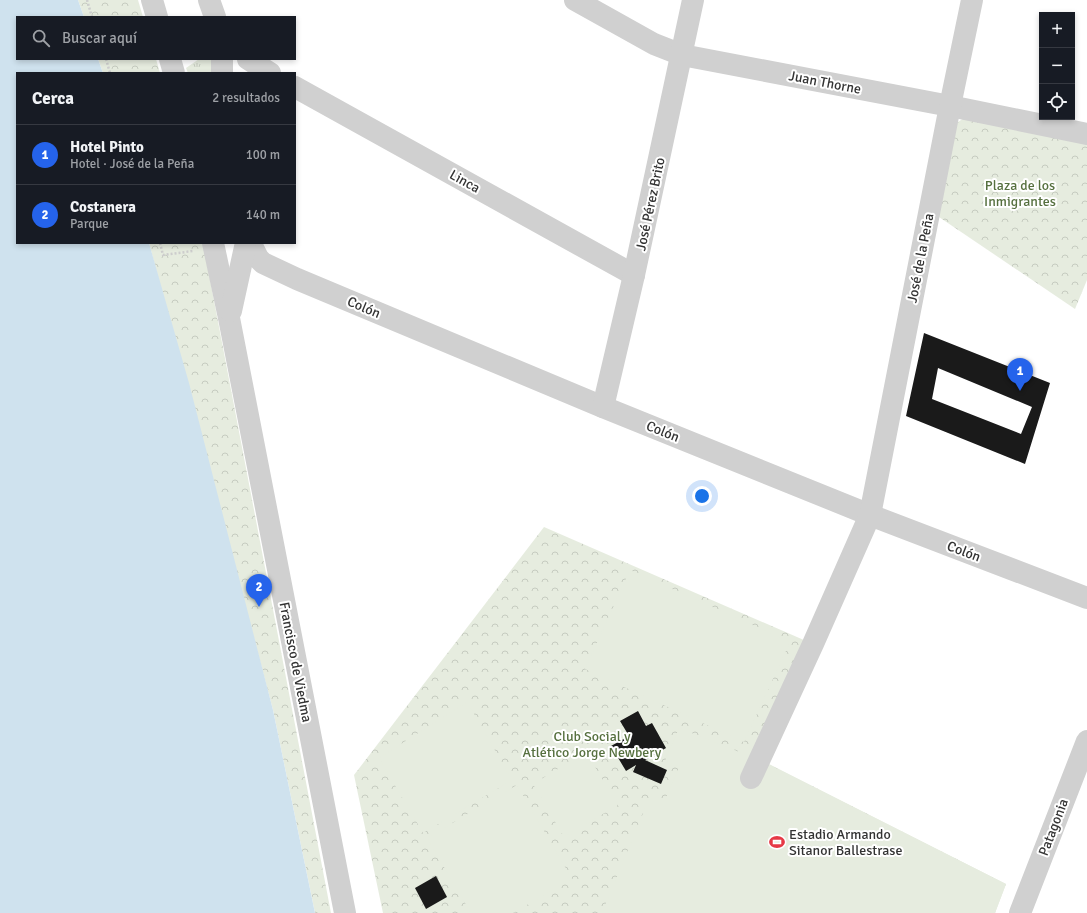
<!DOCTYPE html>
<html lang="es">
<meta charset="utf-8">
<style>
body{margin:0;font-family:Signika,sans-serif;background:#242831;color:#f1f3f6}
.controls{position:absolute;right:12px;top:12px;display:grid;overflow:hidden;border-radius:0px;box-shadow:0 2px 6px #0003}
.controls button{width:36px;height:36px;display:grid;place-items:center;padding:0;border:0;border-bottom:1px solid #363941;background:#171b24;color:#f1f3f6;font:20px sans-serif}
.you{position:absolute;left:702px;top:496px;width:14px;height:14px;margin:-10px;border:3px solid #fff;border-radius:50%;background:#1a73e8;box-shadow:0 0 0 6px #1a73e833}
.badge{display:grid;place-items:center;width:26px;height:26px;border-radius:50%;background:#2563eb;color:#fff;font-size:13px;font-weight:700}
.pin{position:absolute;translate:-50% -33px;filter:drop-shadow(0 1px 2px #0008)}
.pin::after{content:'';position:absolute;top:21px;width:14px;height:12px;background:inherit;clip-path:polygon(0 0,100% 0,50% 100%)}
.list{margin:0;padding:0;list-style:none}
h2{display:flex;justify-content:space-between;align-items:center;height:52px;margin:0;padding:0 16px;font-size:17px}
h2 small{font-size:13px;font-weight:400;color:#9ea1a6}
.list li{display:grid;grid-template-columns:26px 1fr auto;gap:12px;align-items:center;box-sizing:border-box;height:60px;padding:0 16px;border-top:1px solid #363941}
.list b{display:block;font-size:15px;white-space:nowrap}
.list p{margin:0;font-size:13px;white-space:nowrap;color:#9ea1a6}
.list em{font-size:13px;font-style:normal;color:#9ea1a6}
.icon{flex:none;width:22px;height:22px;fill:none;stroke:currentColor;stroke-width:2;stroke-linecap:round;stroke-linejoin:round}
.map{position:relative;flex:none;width:1087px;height:913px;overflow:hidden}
.search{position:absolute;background:#171b24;box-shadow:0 2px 6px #0003;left:16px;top:16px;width:280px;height:44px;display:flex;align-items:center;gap:10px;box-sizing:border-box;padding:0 14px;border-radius:0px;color:#9ea1a6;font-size:15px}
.panel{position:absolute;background:#171b24;box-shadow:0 2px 6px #0003;left:16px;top:72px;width:280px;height:172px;border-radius:0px}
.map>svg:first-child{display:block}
.grass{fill:url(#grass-tufts)}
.park{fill:url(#park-crowns)}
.pitch{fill:#e6ecdf}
.water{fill:#cfe2ee}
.building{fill:#1a1a1a;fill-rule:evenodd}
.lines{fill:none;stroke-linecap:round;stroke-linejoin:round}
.path{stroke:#cdcdcd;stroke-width:2.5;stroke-dasharray:2 2;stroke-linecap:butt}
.minor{stroke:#d0d0d0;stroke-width:22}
.labels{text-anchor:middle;stroke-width:4;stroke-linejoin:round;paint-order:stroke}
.street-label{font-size:14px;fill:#333;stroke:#fff}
.park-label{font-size:14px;fill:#56703f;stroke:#fff}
.poi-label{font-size:14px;fill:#333;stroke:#fff;text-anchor:start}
</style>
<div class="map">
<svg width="1087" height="913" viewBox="0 0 1087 913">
<defs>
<pattern id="grass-tufts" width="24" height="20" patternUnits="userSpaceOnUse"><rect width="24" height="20" fill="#e6ecdf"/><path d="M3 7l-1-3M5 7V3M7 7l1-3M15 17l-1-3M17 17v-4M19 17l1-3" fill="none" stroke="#c6cbc0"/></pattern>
<pattern id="park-crowns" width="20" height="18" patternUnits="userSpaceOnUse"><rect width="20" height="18" fill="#e6ecdf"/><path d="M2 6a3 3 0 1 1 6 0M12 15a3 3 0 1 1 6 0" fill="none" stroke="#c6cbc0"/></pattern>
</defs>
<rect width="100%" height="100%" fill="#fff"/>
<polygon class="grass" points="199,59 215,59 214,73 188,73 186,68"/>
<g class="park">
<polygon points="78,0 138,0 143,17 84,17"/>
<polygon points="98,59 156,59 160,73 103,73"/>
<polygon points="964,118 1087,140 1087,280 1075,309 936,215 953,130 958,122"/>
<polygon points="149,243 203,243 331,913 315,913 273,710"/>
<polygon points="544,527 813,644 761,760 1006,884 995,913 383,913 354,775"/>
</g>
<g class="pitch">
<polygon points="630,570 790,642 744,742 585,669"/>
<polygon points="467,702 512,780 423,833 379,758"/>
<polygon points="679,728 762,761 1006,884 995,913 602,913 651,794 665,800 679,767 665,761"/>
<polygon points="586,752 618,805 564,837 533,784"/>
<polygon points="517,785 572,879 513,913 471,913 427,838"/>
</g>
<polygon class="water" points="0,0 78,0 84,17 17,17 17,59 98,59 103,73 17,73 17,243 149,243 189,383 273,710 315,913 0,913"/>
<g class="building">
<path d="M924 333 1050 383 1025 464 906 416ZM938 368 1032 407 1021 434 932 399Z"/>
<polygon points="638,711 646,726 652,723 666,748 645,760 667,770 661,784 633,772 636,765 626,771 611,746 629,736 620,721"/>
<polygon points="436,876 447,897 426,909 415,888"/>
</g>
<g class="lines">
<g class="path">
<polyline points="87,0 92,17"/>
<polyline points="106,59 110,73"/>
<polyline points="160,243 163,255 193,251"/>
</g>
<g class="minor">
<polyline points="152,0 157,17"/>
<polyline points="209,0 215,17"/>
<polyline points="575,0 654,44 682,55 950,106 1087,134"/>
<polyline points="170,59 174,73"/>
<polyline points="248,59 270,73"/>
<polyline points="222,73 222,59"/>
<polyline points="295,87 634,275"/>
<polyline points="213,243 229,318 345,913"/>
<polyline points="251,244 258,258 263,263 297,279 603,407 870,515 1087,598"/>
<polyline points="231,311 245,247"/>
<polyline points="603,407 634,275 693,0"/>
<polyline points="751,778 813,644 870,515 950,106 972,0"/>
<polyline points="1020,913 1087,741"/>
</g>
</g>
<defs>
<symbol id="stadium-bare" viewBox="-9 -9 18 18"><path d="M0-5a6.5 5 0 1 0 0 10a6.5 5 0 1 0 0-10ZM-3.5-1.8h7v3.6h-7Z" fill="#e63946" stroke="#fff" stroke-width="2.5" paint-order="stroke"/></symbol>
</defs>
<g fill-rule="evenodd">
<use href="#stadium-bare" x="766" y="831" width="22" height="22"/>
</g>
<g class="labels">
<g class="street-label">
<text transform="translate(825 82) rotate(11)" y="5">Juan Thorne</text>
<text transform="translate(465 181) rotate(29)" y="5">Linca</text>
<text transform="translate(650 204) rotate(-78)" y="5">José Pérez Brito</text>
<text transform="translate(920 258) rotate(-79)" y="5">José de la Peña</text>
<text transform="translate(364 307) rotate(23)" y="5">Colón</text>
<text transform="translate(663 431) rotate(22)" y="5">Colón</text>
<text transform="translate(964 551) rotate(21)" y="5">Colón</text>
<text transform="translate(296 662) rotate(79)" y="5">Francisco de Viedma</text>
<text transform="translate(1053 827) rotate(-69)" y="5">Patagonia</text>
</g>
<g class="park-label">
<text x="1020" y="190">Plaza de los<tspan x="1020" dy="16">Inmigrantes</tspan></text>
<text x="592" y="741">Club Social y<tspan x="592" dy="16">Atlético Jorge Newbery</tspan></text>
</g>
<g class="poi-label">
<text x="789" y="839">Estadio Armando<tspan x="789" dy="16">Sitanor Ballestrase</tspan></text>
</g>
</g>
</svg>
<div class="controls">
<button>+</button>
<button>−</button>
<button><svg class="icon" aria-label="locate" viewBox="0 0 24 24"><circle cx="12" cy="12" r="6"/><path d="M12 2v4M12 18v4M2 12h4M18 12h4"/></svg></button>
</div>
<div class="you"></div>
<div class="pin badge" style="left:1020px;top:391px">1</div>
<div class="pin badge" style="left:259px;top:607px">2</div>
<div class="search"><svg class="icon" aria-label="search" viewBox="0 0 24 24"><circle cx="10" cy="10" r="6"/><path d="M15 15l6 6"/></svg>Buscar aquí</div>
<section class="panel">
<h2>Cerca<small>2 resultados</small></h2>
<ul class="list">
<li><span class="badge">1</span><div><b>Hotel Pinto</b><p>Hotel · José de la Peña</p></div><em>100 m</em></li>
<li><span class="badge">2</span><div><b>Costanera</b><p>Parque</p></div><em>140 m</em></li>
</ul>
</section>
</div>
